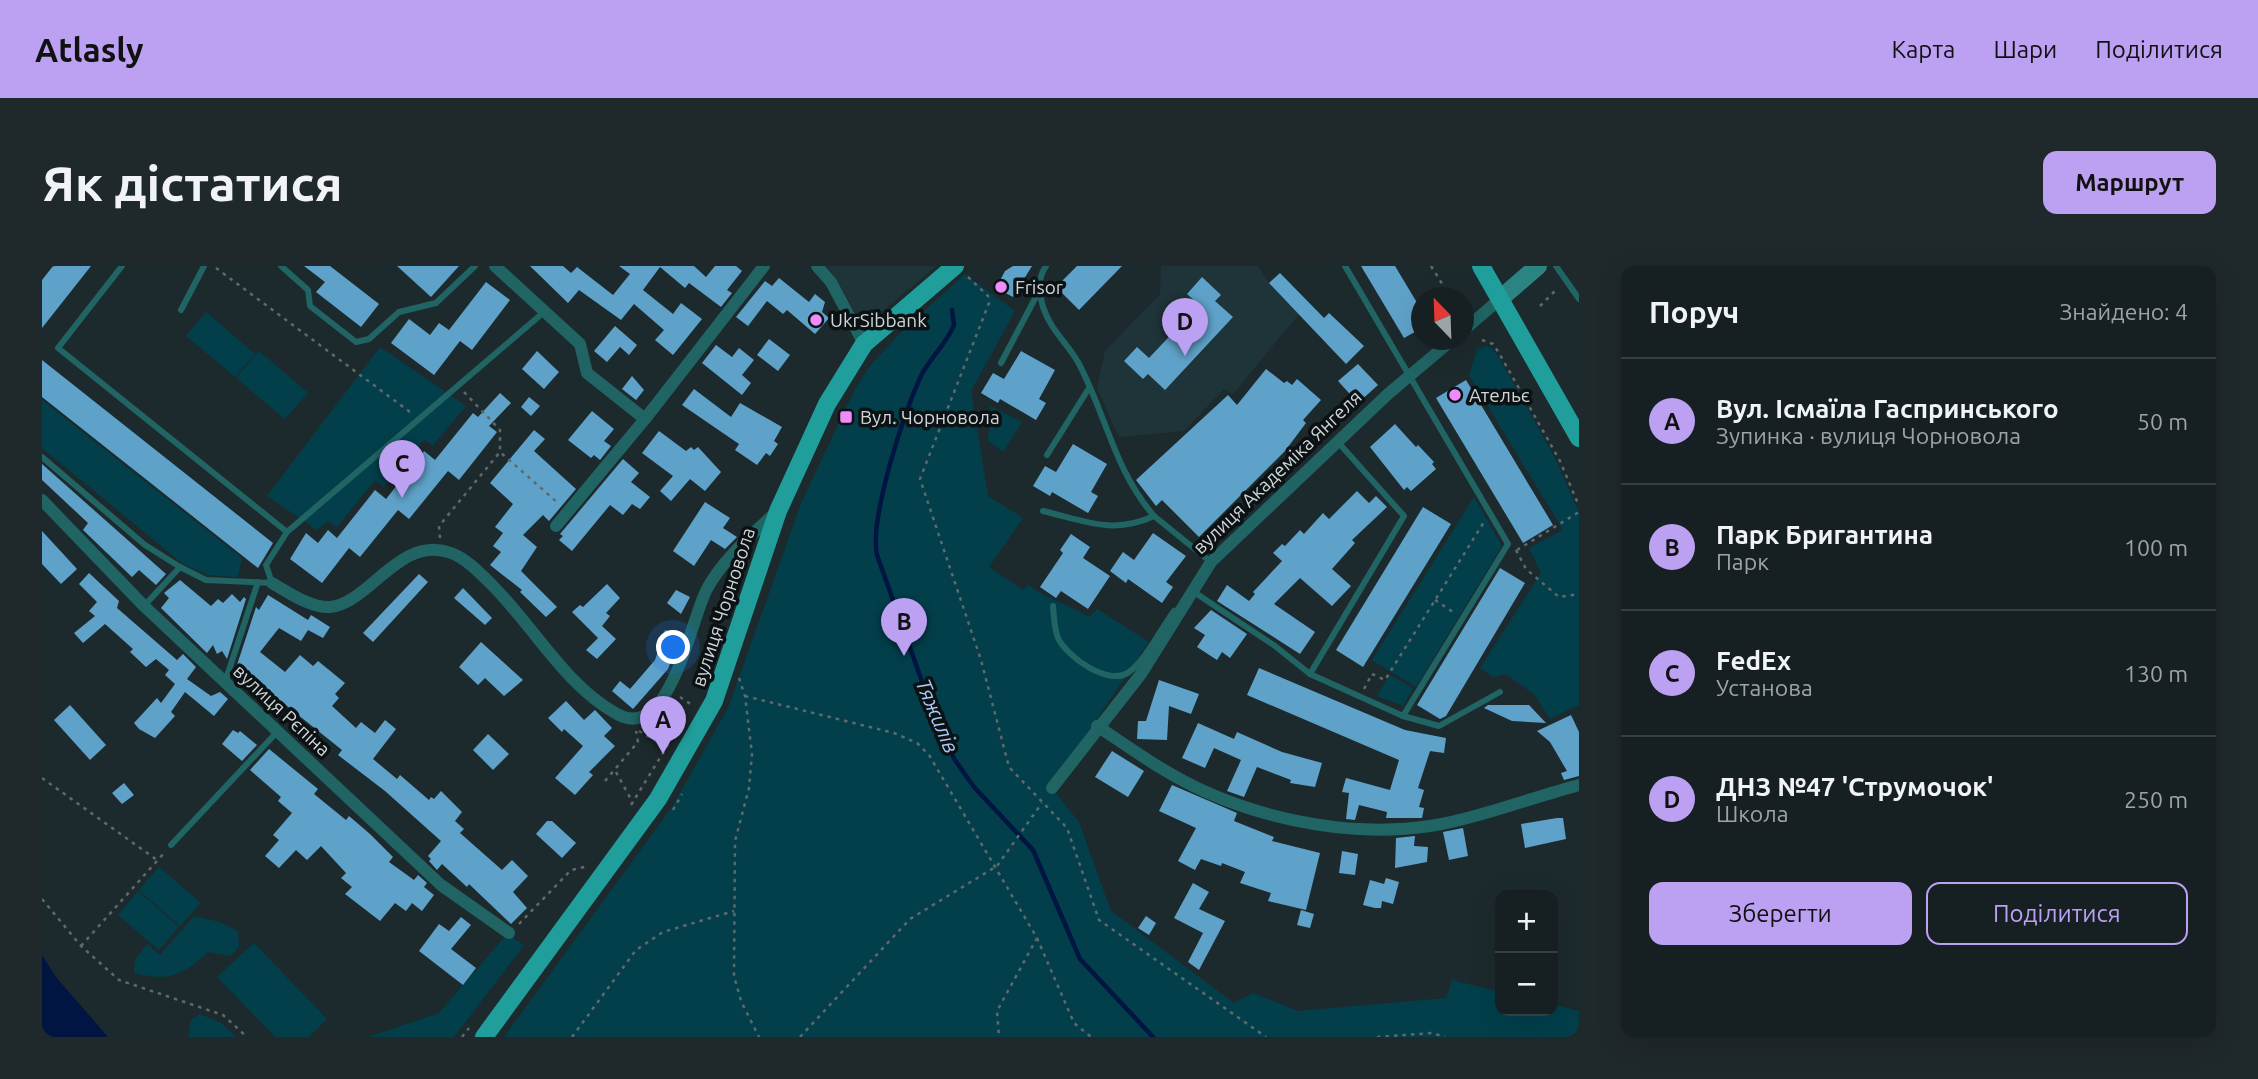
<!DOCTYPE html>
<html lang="uk">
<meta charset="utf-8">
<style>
body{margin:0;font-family:Ubuntu,sans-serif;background:#1f282a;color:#f1f3f6}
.controls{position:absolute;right:21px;bottom:21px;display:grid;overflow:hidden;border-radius:14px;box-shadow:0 7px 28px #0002}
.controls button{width:63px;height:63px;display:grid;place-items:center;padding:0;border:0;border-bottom:2px solid #353e40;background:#162022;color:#f1f3f6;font:35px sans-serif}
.compass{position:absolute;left:1369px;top:21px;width:63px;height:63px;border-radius:50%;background:#162022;box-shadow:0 7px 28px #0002;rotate:337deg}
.you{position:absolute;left:632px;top:382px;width:24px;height:24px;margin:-18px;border:5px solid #fff;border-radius:50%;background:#1a73e8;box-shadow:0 0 0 10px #1a73e833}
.badge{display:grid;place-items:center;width:46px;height:46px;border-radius:50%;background:#bca0f2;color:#111;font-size:23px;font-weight:700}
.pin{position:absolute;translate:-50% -58px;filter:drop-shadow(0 2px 4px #0008)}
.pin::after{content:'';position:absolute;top:37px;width:24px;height:21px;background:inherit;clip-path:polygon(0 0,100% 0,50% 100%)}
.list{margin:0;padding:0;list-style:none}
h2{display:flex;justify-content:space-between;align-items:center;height:91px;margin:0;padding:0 28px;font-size:30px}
h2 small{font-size:23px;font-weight:400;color:#9ea3a5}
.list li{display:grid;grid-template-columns:46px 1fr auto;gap:21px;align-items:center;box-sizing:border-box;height:126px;padding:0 28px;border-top:2px solid #353e40}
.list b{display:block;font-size:26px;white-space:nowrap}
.list p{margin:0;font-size:23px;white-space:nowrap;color:#9ea3a5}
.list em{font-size:23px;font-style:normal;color:#9ea3a5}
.actions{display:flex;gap:14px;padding:21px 28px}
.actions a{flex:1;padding:16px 0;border:2px solid #bca0f2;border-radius:14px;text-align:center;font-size:24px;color:#bca0f2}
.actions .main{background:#bca0f2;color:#111}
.map{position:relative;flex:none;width:1537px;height:771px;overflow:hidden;border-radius:14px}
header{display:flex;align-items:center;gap:42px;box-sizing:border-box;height:98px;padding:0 35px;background:#bca0f2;color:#111}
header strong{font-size:33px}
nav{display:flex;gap:38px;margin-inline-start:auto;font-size:24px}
.intro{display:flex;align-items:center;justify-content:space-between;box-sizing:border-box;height:168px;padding:0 42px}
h1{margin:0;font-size:49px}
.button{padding:18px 32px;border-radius:14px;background:#bca0f2;color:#111;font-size:24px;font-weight:700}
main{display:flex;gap:42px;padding:0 42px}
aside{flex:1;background:#162022;border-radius:14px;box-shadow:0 7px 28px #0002}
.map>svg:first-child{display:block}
.built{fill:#1e3439}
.green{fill:#023f4b}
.water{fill:#001541}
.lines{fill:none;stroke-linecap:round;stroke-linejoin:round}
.stream{stroke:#001541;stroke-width:4.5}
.building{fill:#5fa2c9}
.path{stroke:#5e696c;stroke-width:2.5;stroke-dasharray:3.5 5;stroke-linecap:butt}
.lane{stroke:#206564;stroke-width:6}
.street{stroke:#206564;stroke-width:12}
.secondary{stroke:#2c8482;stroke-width:18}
.primary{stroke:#209e9b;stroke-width:18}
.poi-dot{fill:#ed8cfa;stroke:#0c1113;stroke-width:2.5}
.labels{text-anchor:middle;stroke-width:7;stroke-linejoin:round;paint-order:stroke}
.poi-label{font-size:19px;fill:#ced6d8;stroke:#0c1113;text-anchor:start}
.street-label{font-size:19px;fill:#ced6d8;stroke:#0c1113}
.water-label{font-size:21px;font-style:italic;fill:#accbf8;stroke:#0c1113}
</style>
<header>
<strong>Atlasly</strong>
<nav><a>Карта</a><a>Шари</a><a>Поділитися</a></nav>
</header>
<div class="intro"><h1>Як дістатися</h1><a class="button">Маршрут</a></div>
<main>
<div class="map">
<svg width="1537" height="771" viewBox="0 0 1537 771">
<rect width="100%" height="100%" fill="#1d2a2d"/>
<g class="built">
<polygon points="785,0 894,0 821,62 794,12"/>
<polygon points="1119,0 1216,0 1227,17 1257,48 1191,128 1182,123 1142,165 1077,171 1055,122 1063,85 1118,28"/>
</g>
<g class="green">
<path d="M923 8 973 45 929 125 946 230 981 252 947 301 981 324 986 319C1005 333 1026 338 1047 351L1055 343 1107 376 1009 521 1037 556 1069 645 1192 737 1211 727 1256 745 1404 732 1410 714 1458 726V745H1511V738L1537 745V771H462L630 541 686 442 760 235 813 123 828 100 864 61Z"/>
<polygon points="164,46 213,88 193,111 144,70"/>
<polygon points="1444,80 1450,82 1458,93 1514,194 1537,247 1537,439 1508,453 1493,429 1464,408 1451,411 1438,402 1499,307 1487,282 1521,264 1427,109 1435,83"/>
<polygon points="338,81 424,140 391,179 382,174 342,221 333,214 295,261 286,255 275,264 225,230"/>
<polygon points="217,85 266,127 243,153 194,112"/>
<polygon points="0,134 200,292 196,311 166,309 141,298 0,182"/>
<polygon points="948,140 980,156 961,186 946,175"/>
<polygon points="1432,231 1460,280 1374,421 1330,394"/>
<polygon points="1348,409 1371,422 1361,440 1335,430"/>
<polygon points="117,601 159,637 138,660 97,624"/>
<polygon points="96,625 137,661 117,684 76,649"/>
<path d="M152 650 178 656 196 665 197 681 189 690 166 686C141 709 128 716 92 707L93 694 105 678 118 689Z"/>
<polygon points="465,668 482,679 412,771 326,771 397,747"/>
<polygon points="212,677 285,753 267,771 233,771 175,711"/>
<polygon points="158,748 179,757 194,771 146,771 149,754"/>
</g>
<polygon class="water" points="0,689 14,711 66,771 0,771"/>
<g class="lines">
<path class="stream" d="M910 44 912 59C905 77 889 91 880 108 863 142 827 253 835 289L898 466 913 494 932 521 991 584 1038 693 1111 771"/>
</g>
<g class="building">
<polygon points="11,0 49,0 0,62 0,14"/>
<polygon points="262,0 288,0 337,38 319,61 274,26 283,16"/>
<polygon points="355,0 417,0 389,31"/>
<polygon points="488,0 521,0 529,7 535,1 571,29 588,8 577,0 652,0 664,11 673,0 694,0 700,5 685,24 690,27 679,41 647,17 643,22 618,1 601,24 631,48 639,37 660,53 631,89 613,74 622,64 592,38 579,54 537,24 526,37"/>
<polygon points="971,0 990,0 971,31 954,22 963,5"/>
<polygon points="1035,0 1080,0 1037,44 1014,21"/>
<polygon points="1319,0 1353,0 1380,45 1380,62 1362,72"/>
<polygon points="1238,7 1282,52 1287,47 1322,80 1304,98 1227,17"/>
<polygon points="1160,11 1179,29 1173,35 1191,51 1123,124 1106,108 1101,113 1082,95 1095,81 1107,92 1157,39 1145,28"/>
<polygon points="737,12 767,36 773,28 783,36 780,46 787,52 773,68 745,44 741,48 725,35 706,60 694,51 723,15 730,20"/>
<polygon points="444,16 468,34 430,84 418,75 392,109 349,77 367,53 388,69 397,57 407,64"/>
<polygon points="573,60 595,79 587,89 578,81 565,96 552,85"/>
<polygon points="727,73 748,89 736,105 715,89"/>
<polygon points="674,79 690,91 697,82 712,94 700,109 709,117 700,129 660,97"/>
<polygon points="495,85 517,106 502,123 480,103"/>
<polygon points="979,85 1013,104 997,133 1004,137 994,154 958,133 956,137 939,127 951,107 962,113"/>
<polygon points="0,94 231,277 216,302 0,131"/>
<polygon points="1316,98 1336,119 1316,137 1296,115"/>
<polygon points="1224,103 1242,117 1245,115 1250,119 1255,113 1279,134 1261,154 1264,157 1243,185 1157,271 1120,234 1114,240 1094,214 1186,129 1195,139"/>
<polygon points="590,110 602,124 594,134 580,123"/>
<polygon points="1424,114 1511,259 1481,277 1394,132"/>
<polygon points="652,123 689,151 698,137 740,161 732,175 736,178 728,190 724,187 715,199 693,184 697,178 640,139"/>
<polygon points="458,127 469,137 447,160 455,166 417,214 406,205 367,253 356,244 318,291 307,282 280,317 248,293 264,267 276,277 286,264 295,272 333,224 344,233 382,185 393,194 431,147 436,151"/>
<polygon points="487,131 498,140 489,150 479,141"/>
<polygon points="550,145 572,163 562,175 569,180 558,194 552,189 549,192 526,174"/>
<polygon points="1353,158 1374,181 1376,179 1392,196 1390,198 1394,203 1369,225 1365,221 1362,224 1328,181"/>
<polygon points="492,164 503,173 492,185 534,223 507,255 501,249 481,269 495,281 479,305 515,341 504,351 478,326 480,324 448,299 459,286 451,280 461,267 453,261 471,238 448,217"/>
<polygon points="617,165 644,185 649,181 652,184 656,181 679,206 663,225 648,213 629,235 618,225 631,210 600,187"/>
<polygon points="1031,178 1065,198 1049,226 1056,230 1046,247 1010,226 1008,230 991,220 1003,200 1014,206"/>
<polygon points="581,193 597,207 589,216 608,231 598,243 590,238 581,249 568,239 530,285 517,274 521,270 518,268"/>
<polygon points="0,198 124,308 114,319 97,304 90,311 41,264 46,257 0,214"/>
<polygon points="1315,225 1327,237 1334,230 1345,241 1310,274 1313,277 1290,303 1309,320 1290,340 1258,312 1232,338 1273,366 1258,388 1175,335 1185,319 1207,335 1213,328 1211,326 1240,295 1231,287 1240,278 1243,280 1258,264 1262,268 1281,247 1287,253"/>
<polygon points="663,236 688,252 681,262 695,271 683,283 669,274 652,300 631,285"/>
<polygon points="1381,241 1409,258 1321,401 1294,384"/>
<polygon points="0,265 35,303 19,318 0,298"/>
<polygon points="1111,267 1144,290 1124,316 1131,321 1120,337 1086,313 1084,317 1068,305 1081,286 1092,294"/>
<polygon points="1029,268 1048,281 1041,292 1068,310 1046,343 1019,325 1014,332 998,321 1021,287 1018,284"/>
<polygon points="1458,302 1483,317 1404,450 1398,453 1375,439"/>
<polygon points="47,307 77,335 75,342 135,394 141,388 154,401 145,413 169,430 178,426 186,433 172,450 143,426 129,446 133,450 113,472 97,463 92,457 115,432 119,437 133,418 123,409 127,404 114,393 104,401 88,386 91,383 63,358 41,377 32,367 53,350 47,345 55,336 37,318"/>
<polygon points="377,308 386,316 331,376 321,367"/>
<polygon points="138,314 169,340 176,333 181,337 190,328 198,336 202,331 204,333 185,393 180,385 175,388 171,379 165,387 119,342 127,332 122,327"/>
<polygon points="565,318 578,332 564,347 568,350 560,360 574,373 555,393 544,384 556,372 530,346 538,339 541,341"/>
<polygon points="421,322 450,352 443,359 412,332"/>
<polygon points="634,324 648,331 639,348 625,337"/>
<polygon points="226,329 266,354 269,349 288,361 281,372 266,364 259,375 237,362 218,386 243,406 258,389 271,400 276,395 303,417 293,428 297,432 290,440 314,462 319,456 333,467 343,454 354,463 331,493 355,513 358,509 387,534 389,531 392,533 399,525 420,546 413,555 422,563 418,567 460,604 470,594 486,610 471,626 485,642 469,658 427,618 425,621 400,598 395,604 387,595 389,593 386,590 399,575 343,525 296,489 300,484 201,405 195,409 193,405 214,341 217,344"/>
<polygon points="1169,344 1205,368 1188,392 1180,386 1175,394 1155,381 1163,369 1152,362"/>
<polygon points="623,364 638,369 626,403 591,443 570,425 578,415 588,423 613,394"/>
<polygon points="439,376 481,414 462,430 443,412 436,419 417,401"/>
<polygon points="1217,402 1363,464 1404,472 1402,487 1388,485 1376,522 1382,524 1377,541 1382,542 1380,552 1344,552 1345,546 1317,539 1313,554 1304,553 1307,527 1300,526 1304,512 1348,524 1357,494 1205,429"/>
<polygon points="1117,414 1157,428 1149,448 1127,440 1125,474 1095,473 1096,455 1104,455"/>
<polygon points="524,435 542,454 553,444 570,462 562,470 573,480 547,506 551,509 533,529 513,512 541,480 522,463 520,466 506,452"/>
<polygon points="28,439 64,479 48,494 12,454"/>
<polygon points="1446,439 1487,439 1504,457 1470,455 1442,442"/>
<polygon points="1529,449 1537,466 1537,510 1522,514 1519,507 1525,505 1508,476 1495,465"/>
<polygon points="1156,457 1192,473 1195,466 1240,486 1280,497 1273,521 1248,517 1249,514 1215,501 1202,531 1185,525 1199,494 1172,482 1163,502 1140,492"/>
<polygon points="191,464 196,467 198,465 215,479 200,495 180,478"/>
<polygon points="446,468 467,488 451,504 431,484"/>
<polygon points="227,483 276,523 272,528 304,554 307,550 328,568 351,591 347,596 372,614 376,609 385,617 382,621 392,629 380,645 370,637 364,645 353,637 338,655 303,628 310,621 299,612 304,607 279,580 265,594 254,584 237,602 223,590 237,574 231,569 250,547 236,535 239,531 208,504"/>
<polygon points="1070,485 1102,505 1086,531 1053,511"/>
<polygon points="82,517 92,529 80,538 70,527"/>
<polygon points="1130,519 1195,547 1192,555 1232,571 1230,575 1278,587 1264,644 1226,635 1229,627 1198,617 1203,606 1180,597 1179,600 1159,593 1153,604 1136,595 1154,562 1117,545"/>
<polygon points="1515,552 1521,552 1524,573 1483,582 1479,558"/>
<polygon points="505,555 510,555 534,577 520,592 494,568"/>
<polygon points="1421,562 1426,590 1407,594 1401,566"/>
<polygon points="1373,570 1372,580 1386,581 1385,596 1353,602 1354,572"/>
<polygon points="1300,585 1316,588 1313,609 1297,607"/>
<polygon points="1344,612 1357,616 1351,638 1340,635 1339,642 1333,642 1321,639 1328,614 1342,618"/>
<polygon points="1151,617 1167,626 1157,643 1183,655 1157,704 1146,696 1161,667 1132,652"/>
<polygon points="1259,644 1272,648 1268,662 1255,659"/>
<polygon points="1104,650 1114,657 1107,669 1096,662"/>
<polygon points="419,651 429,659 409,683 434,702 421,719 377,685 397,658 407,665"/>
</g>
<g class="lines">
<g class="path">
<polyline points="1389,0 1409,32"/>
<polyline points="174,2 368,146"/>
<polyline points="926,11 946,30 947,37 878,213 939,394 967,501 1025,562 1057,654 1224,771"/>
<polyline points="1498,40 1516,22"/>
<polyline points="1440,74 1451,78 1457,87 1518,195 1537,240"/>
<polyline points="422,126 458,164 458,186"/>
<polyline points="398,272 397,260 458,186 516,237"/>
<polyline points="1474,284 1484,303 1517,331 1537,328"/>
<polyline points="1475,284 1537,246"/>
<polyline points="1393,334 1411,346"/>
<polyline points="697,412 703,430 710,488 707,522 693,575 692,710 699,735 717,771"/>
<polyline points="1322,423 1330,408 1343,414 1442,256"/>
<polyline points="703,430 852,467 875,477 887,489 995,672 955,745 957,771"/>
<polyline points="638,431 650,439"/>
<polyline points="597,465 624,481"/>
<polyline points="574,506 591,537"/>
<polyline points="0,512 115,594"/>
<polyline points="563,515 596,476 594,465"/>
<polyline points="589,539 635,464"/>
<polyline points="631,544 640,528"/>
<polyline points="0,633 39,680 77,714 181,749 205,771"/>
<polyline points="477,658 529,604 547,600"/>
<polyline points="995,672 1032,757 1049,771"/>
<polyline points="39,680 123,586"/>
<polyline points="420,771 427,762"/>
<polyline points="530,771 594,684 621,666 692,645"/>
<polyline points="758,771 868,653 955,600 1000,537"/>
<polyline points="1335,771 1390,767 1403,771"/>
</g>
<g class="lane">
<polyline points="80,0 16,82 245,266 502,46"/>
<polyline points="239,0 266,24 268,40 314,76 327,73 357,46 394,37 433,0"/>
<path d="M1004 0C995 13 997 26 1001 41 1008 63 1025 77 1036 96 1064 148 1072 204 1112 250"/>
<polyline points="1514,0 1537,33"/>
<polyline points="139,44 162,0"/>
<polyline points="959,97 997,25"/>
<polyline points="1005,189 1047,122"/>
<polyline points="0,191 103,279 138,301 164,314 230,317 224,299 245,266"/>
<path d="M1001 245C1043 255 1071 269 1112 250L1169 296"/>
<polyline points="1152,326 1233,380 1268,408 1361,450 1466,278 1303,0"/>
<polyline points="102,340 138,301"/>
<path d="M1011 340C1012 350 1012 362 1016 372 1025 391 1067 421 1087 406 1103 395 1120 361 1132 345"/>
<polyline points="1268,408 1362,250 1295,175"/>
<polyline points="183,416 216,316"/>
<polyline points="1361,450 1397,460 1458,426"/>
<polyline points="129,579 235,466"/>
</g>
<g class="street">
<polyline points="453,0 538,78 545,107 603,153"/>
<polyline points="775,0 789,16 822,78"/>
<polyline points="1422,64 1458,33"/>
<polyline points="0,234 102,340 399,619 467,667"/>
<polyline points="514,260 603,153 722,0"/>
<path d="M230 317C246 326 268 342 288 341 327 338 358 268 409 287 423 292 436 305 446 315 490 357 521 418 575 448 629 478 649 349 666 321 683 291 709 270 733 247"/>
<path d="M1055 460C1090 483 1125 509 1164 526 1232 556 1314 571 1388 560 1433 553 1492 531 1537 519"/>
<polyline points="1010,522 1099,408 1169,296 1346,128 1410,74"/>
</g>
<polyline class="secondary" points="1458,33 1496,0"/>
<g class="primary">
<polyline points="1439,0 1537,172"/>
<polyline points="442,771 616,533 672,435 736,245 785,138 822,78 913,0"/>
</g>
</g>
<g class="poi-dot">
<circle cx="959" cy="21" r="7"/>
<circle cx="774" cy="54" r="7"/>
<circle cx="1413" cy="129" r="7"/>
<rect x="797" y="144" width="14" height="14" rx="3.5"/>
</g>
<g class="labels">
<g class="poi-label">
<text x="973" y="28">Frisor</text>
<text x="788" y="61">UkrSibbank</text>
<text x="1427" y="136">Ательє</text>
<text x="818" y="158">Вул. Чорновола</text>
</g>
<g class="street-label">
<text transform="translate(1235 206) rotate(-44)" y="7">вулиця Академіка Янгеля</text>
<text transform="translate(681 341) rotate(-72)" y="7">вулиця Чорновола</text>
<text transform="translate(240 444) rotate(43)" y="7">вулиця Рєпіна</text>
</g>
<g class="water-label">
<text transform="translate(895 450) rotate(67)" y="7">Тяжилів</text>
</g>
</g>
</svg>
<div class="controls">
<button>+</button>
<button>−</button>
</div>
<svg class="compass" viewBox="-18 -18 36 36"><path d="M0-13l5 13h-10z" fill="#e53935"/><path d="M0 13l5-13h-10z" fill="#9ea3a5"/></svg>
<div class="you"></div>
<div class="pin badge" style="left:621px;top:488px">A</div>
<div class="pin badge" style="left:862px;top:390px">B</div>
<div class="pin badge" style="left:360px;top:232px">C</div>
<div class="pin badge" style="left:1143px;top:90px">D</div>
</div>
<aside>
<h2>Поруч<small>Знайдено: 4</small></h2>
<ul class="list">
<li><span class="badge">A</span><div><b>Вул. Ісмаїла Гаспринського</b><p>Зупинка · вулиця Чорновола</p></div><em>50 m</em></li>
<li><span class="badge">B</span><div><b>Парк Бригантина</b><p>Парк</p></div><em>100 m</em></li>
<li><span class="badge">C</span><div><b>FedEx</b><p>Установа</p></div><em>130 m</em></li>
<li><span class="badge">D</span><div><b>ДНЗ №47 'Струмочок'</b><p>Школа</p></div><em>250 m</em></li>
</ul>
<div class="actions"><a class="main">Зберегти</a><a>Поділитися</a></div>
</aside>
</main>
